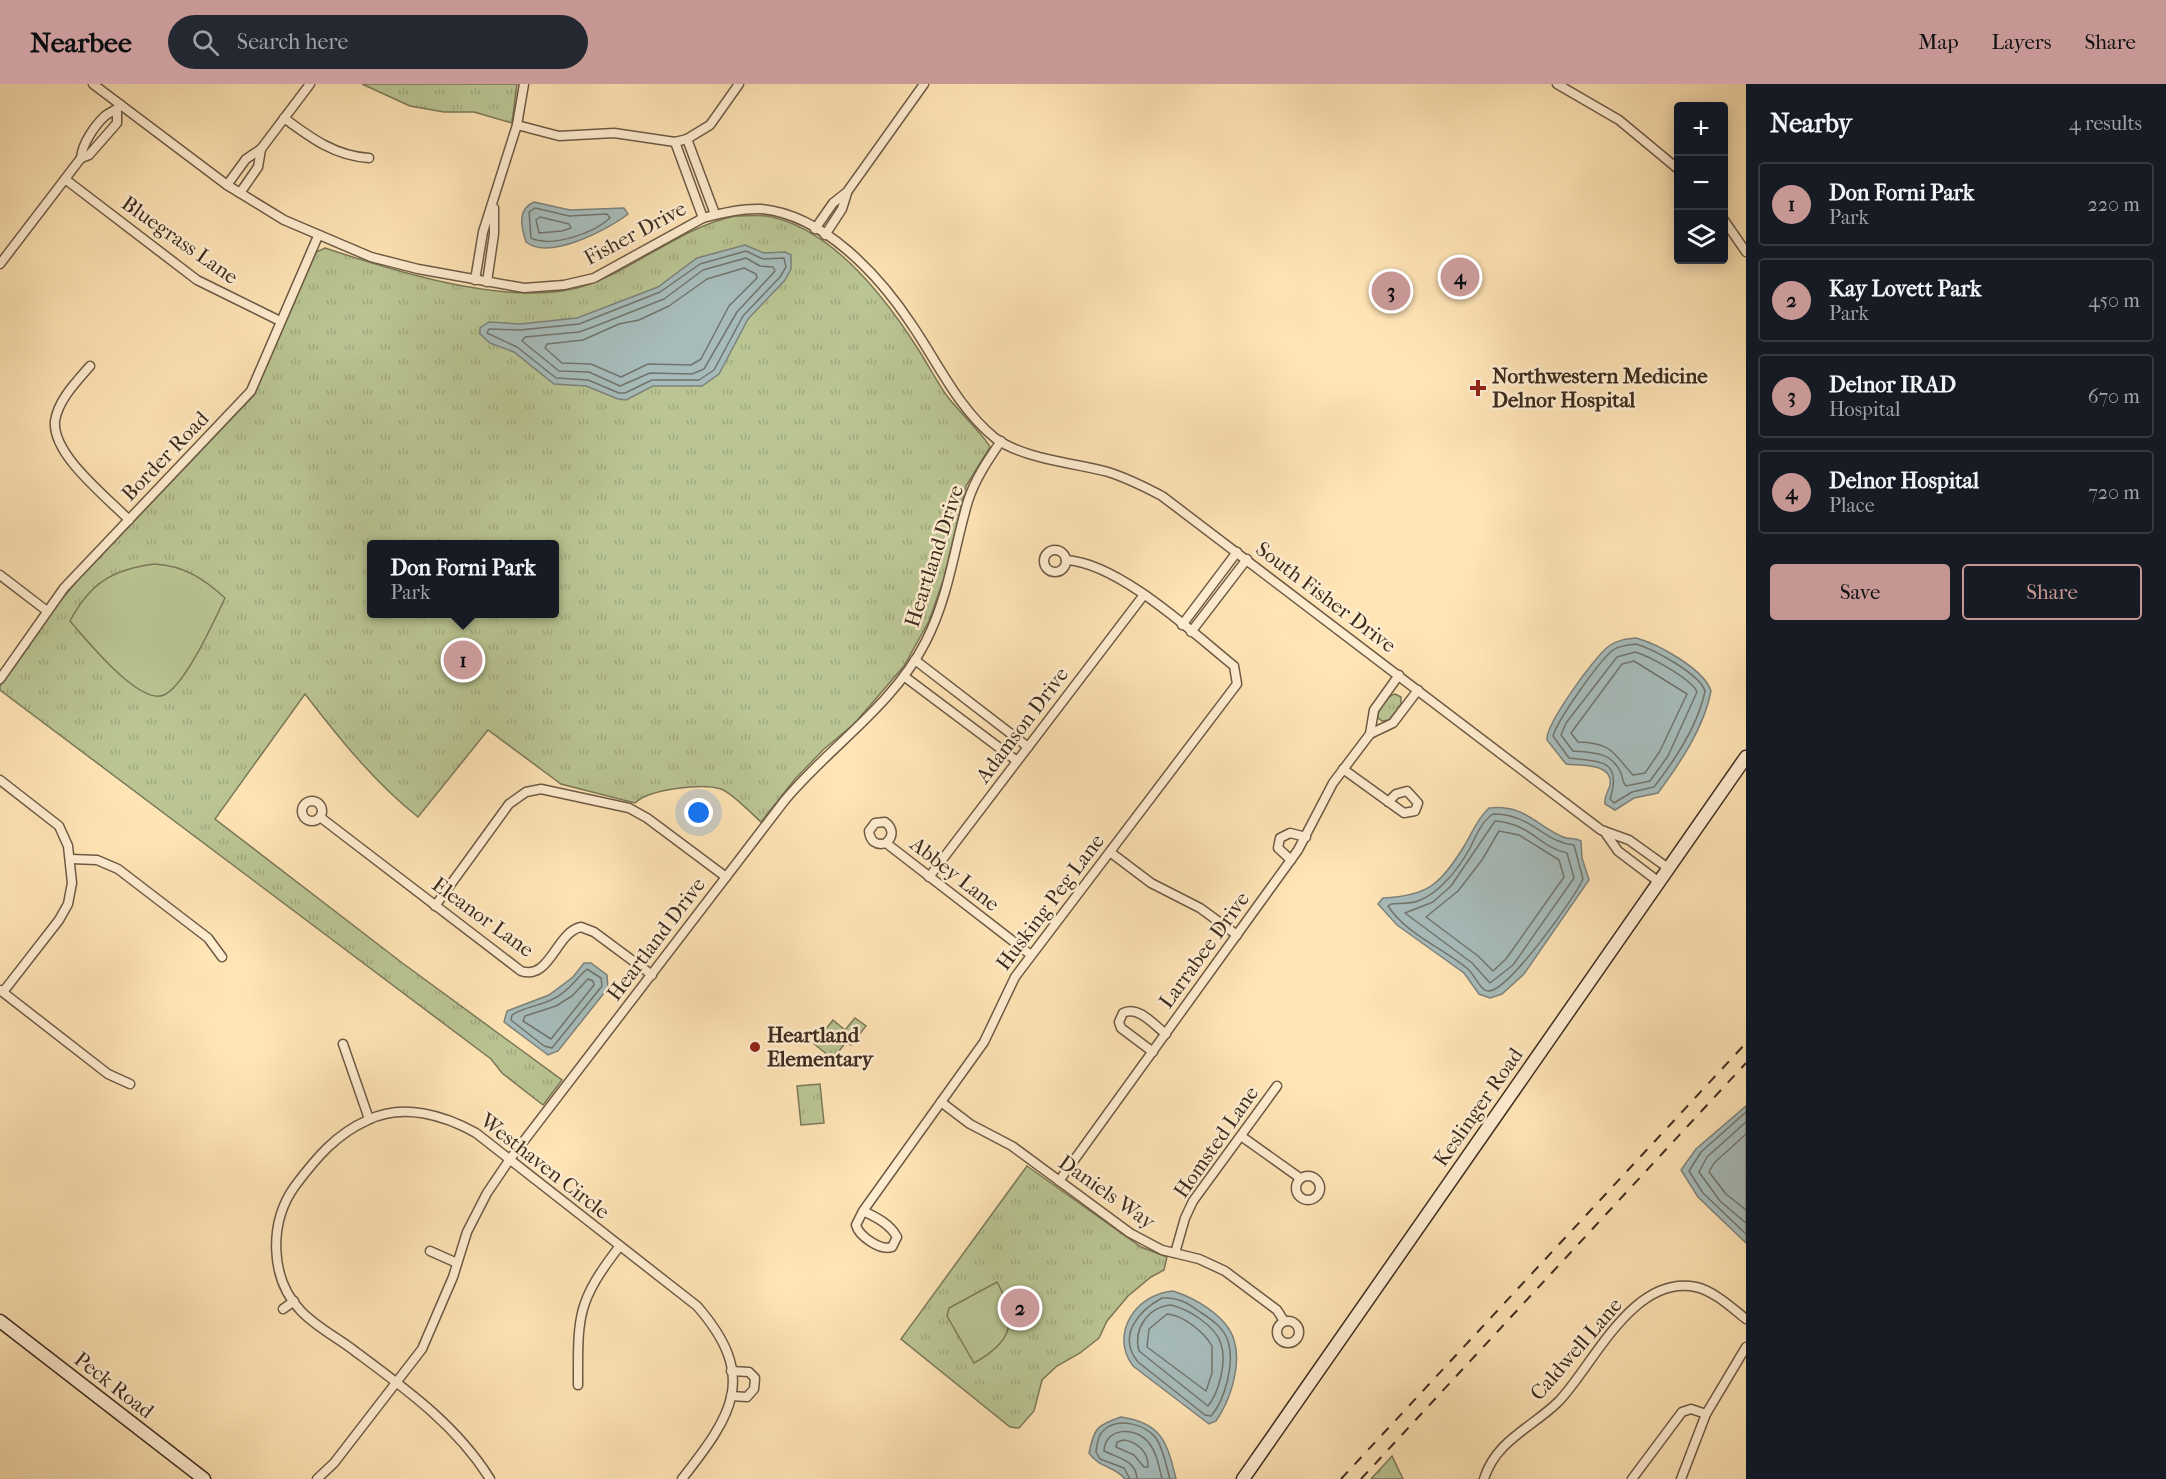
<!DOCTYPE html>
<meta charset="utf-8">
<style>
body{margin:0;font-family:"IM FELL French Canon",serif;background:#242831;color:#f1f3f6}
.controls{position:absolute;right:18px;top:18px;display:grid;overflow:hidden;border-radius:6px;box-shadow:0 3px 15px #0003}
.controls button{width:54px;height:54px;display:grid;place-items:center;padding:0;border:0;border-bottom:2px solid #363941;background:#171b24;color:#f1f3f6;font:30px sans-serif}
.you{position:absolute;left:699px;top:729px;width:21px;height:21px;margin:-15px;border:4px solid #fff;border-radius:50%;background:#1a73e8;box-shadow:0 0 0 9px #1a73e833}
.badge{display:grid;place-items:center;width:39px;height:39px;border-radius:50%;background:#c59692;color:#111;font-size:20px;font-weight:700}
.pin{position:absolute;translate:-50% -50%;border:3px solid #fff;box-shadow:0 2px 6px #0006}
.popup{position:absolute;left:367px;top:456px;width:192px;height:78px;box-sizing:border-box;display:grid;place-content:center;border-radius:6px;background:#171b24;filter:drop-shadow(0 2px 4px #0005);font-size:20px;white-space:nowrap;color:#9ea1a6}
.popup b{font-size:22px;color:#f1f3f6}
.popup::after{content:'';position:absolute;left:50%;top:100%;margin-left:-12px;border:12px solid transparent;border-top-color:#171b24}
.list{margin:0;padding:0;list-style:none}
h2{display:flex;justify-content:space-between;align-items:center;height:78px;margin:0;padding:0 24px;font-size:26px}
h2 small{font-size:20px;font-weight:400;color:#9ea1a6}
.list li{display:grid;grid-template-columns:39px 1fr auto;gap:18px;align-items:center;box-sizing:border-box;height:84px;margin:0 12px 12px;padding:0 12px;border:2px solid #363941;border-radius:6px}
.list b{display:block;font-size:22px;white-space:nowrap}
.list p{margin:0;font-size:20px;white-space:nowrap;color:#9ea1a6}
.list em{font-size:20px;font-style:normal;color:#9ea1a6}
.actions{display:flex;gap:12px;padding:18px 24px}
.actions a{flex:1;padding:14px 0;border:2px solid #c59692;border-radius:6px;text-align:center;font-size:21px;color:#c59692}
.actions .main{background:#c59692;color:#111}
.icon{flex:none;width:33px;height:33px;fill:none;stroke:currentColor;stroke-width:2;stroke-linecap:round;stroke-linejoin:round}
.map{position:relative;flex:none;width:1746px;height:1395px;overflow:hidden}
header{display:flex;align-items:center;gap:36px;box-sizing:border-box;height:84px;padding:0 30px;background:#c59692;color:#111}
header strong{font-size:28px}
nav{display:flex;gap:33px;margin-inline-start:auto;font-size:21px}
.search{width:420px;height:54px;background:#242831;display:flex;align-items:center;gap:15px;box-sizing:border-box;padding:0 21px;border-radius:33px;color:#9ea1a6;font-size:22px}
main{display:flex}
aside{flex:1;background:#171b24}
.map>svg:first-child{display:block}
.grass{fill:url(#grass-tufts);stroke:#7b7859;stroke-width:1.5;fill-rule:evenodd}
.pitch{fill:#bac593;stroke:#7b7859;stroke-width:1.5}
.water{fill:#a6bbba;stroke:#7c827c;stroke-width:1.5}
.lines{fill:none;stroke-linecap:round;stroke-linejoin:round}
.shore{stroke:#71746c;stroke-width:1.5}
.minor-casing{stroke:#6d5a45;stroke-width:11}
.secondary-casing{stroke:#3c2c1f;stroke-width:15}
.minor{stroke:#ffedd0;stroke-width:8}
.secondary{stroke:#ffedd0;stroke-width:12}
.rail{stroke:#3c2c1f;stroke-width:2;stroke-dasharray:10 10;stroke-linecap:butt}
.poi-dot{fill:#8f2418;stroke:#ffedd0;stroke-width:2}
.labels{text-anchor:middle;stroke-width:5;stroke-linejoin:round;paint-order:stroke}
.street-label{font-size:21px;fill:#3c2c1f;stroke:#ffedd0}
.poi-label{font-size:21px;font-weight:bold;fill:#3c2c1f;stroke:#ffedd0;text-anchor:start}
</style>
<header>
<strong>Nearbee</strong>
<div class="search"><svg class="icon" aria-label="search" viewBox="0 0 24 24"><circle cx="10" cy="10" r="6"/><path d="M15 15l6 6"/></svg>Search here</div>
<nav><a>Map</a><a>Layers</a><a>Share</a></nav>
</header>
<main>
<div class="map">
<svg width="1746" height="1395" viewBox="0 0 1746 1395">
<defs>
<pattern id="grass-tufts" width="24" height="20" patternUnits="userSpaceOnUse" patternTransform="scale(1.5)"><rect width="24" height="20" fill="#bac593"/><path d="M3 7l-1-3M5 7V3M7 7l1-3M15 17l-1-3M17 17v-4M19 17l1-3" fill="none" stroke="#a1a97e"/></pattern>
</defs>
<rect width="100%" height="100%" fill="#ffe4b6"/>
<filter id="stains"><feTurbulence type="fractalNoise" baseFrequency=".00333" numOctaves="4"/><feColorMatrix values="0 0 0 0 .2 0 0 0 0 .09 0 0 0 0 .02 0 0 0 .5 -.17"/></filter>
<radialGradient id="worn" r=".72"><stop offset=".6" stop-color="#630" stop-opacity="0"/><stop offset="1" stop-color="#630" stop-opacity=".3"/></radialGradient>
<g class="grass">
<polygon points="362,0 517,0 512,39 474,28 444,28 410,22"/>
<path d="M735 132C745 132 757 131 767 132 832 144 885 213 918 265 928 280 936 297 947 312 955 323 988 356 990 363L966 402 944 494 929 537 904 582 854 640 824 665 795 695 761 738C752 730 731 708 721 705 702 699 649 705 635 719L561 700 488 646 418 733C374 698 339 654 305 610L215 735 401 878 562 996 543 1021 502 989 491 975 0 606V602L57 521 77 497 254 311 316 168 325 164C394 187 516 226 587 201 638 183 682 143 735 132ZM372 460H554V530H372Z"/>
<path d="M1395 610 1401 613V620L1389 636 1382 637 1378 634C1377 625 1387 612 1395 610Z"/>
<polygon points="855,934 866,942 851,961 846,958 833,975 814,960 833,936 845,946"/>
<polygon points="820,1000 824,1039 801,1041 797,1002"/>
<polygon points="1027,1082 1141,1163 1167,1173 1164,1186 1151,1193 1128,1212 1107,1237 1099,1254 1080,1269 1057,1282 1042,1296 1034,1327 1019,1344 1010,1343 901,1255"/>
<polygon points="1392,1372 1403,1395 1371,1395"/>
</g>
<g class="pitch">
<path d="M155 480C185 482 204 495 225 514 215 535 185 602 164 611 139 622 85 554 70 537 90 499 113 485 155 480Z"/>
<path d="M997 1198C1019 1237 1012 1258 974 1279L947 1232 949 1224Z"/>
</g>
<g class="water">
<path d="M534 118 570 126 624 124 628 130C609 145 549 177 526 158 521 143 517 125 534 118Z"/>
<polygon points="745,161 764,169 785,168 791,171 791,185 785,196 748,235 719,290 702,302 653,302 626,316 618,315 586,302 554,300 514,268 490,259 480,250 480,244 489,238 520,240 577,234 658,203 697,174"/>
<path d="M1636 554C1658 560 1704 585 1711 607 1704 644 1680 679 1658 709L1634 714 1615 726 1605 720C1604 711 1608 709 1610 701 1614 678 1578 682 1566 680L1547 656C1545 641 1595 572 1609 562 1617 556 1626 555 1636 554Z"/>
<path d="M1489 724C1525 720 1535 741 1563 753 1570 756 1574 753 1581 757L1582 774 1589 796 1524 890 1502 910 1490 914 1479 910 1464 889 1397 841 1378 820 1383 814C1427 812 1440 801 1463 764 1472 750 1476 736 1489 724Z"/>
<polygon points="584,879 591,879 607,891 608,904 558,967 548,971 504,938 507,927 549,911 573,893"/>
<polygon points="1746,1022 1746,1159 1698,1113 1681,1086 1696,1065"/>
<path d="M1173 1207C1195 1214 1227 1232 1234 1256 1242 1281 1230 1317 1216 1337L1209 1340 1133 1282C1109 1250 1136 1210 1173 1207Z"/>
<path d="M1121 1333C1162 1339 1167 1358 1176 1395H1125C1115 1382 1099 1384 1089 1369 1094 1344 1097 1341 1121 1333Z"/>
</g>
<g class="lines">
<g class="shore">
<path d="M535 124 569 132 607 130 610 134C594 149 552 164 531 154L529 128Z"/>
<polygon points="540,133 569,140 571,144 562,147 539,149 536,136"/>
<polygon points="746,167 763,175 784,174 786,183 780,193 743,232 714,286 699,296 652,296 625,309 619,309 588,296 556,294 517,263 487,249 489,245 520,246 579,240 660,208 700,180"/>
<polygon points="746,174 760,182 773,183 775,187 737,228 704,285 692,290 650,289 620,302 589,288 559,287 522,257 525,253 579,248 593,243 664,215 703,186"/>
<polygon points="744,184 756,190 757,194 729,222 701,275 691,281 648,280 621,293 591,280 562,279 545,264 547,260 583,256 619,240 639,236 669,222 707,195"/>
<path d="M1636 560C1653 565 1700 590 1705 607 1698 642 1675 676 1654 703L1632 708 1614 719 1610 715C1623 674 1598 678 1569 674L1553 652C1558 635 1599 577 1613 566 1620 561 1628 561 1636 560Z"/>
<path d="M1635 568C1649 572 1692 595 1697 608L1668 672 1650 697 1626 702C1622 698 1623 694 1621 689 1612 668 1592 668 1573 667L1561 651 1566 639 1617 573Z"/>
<path d="M1634 577 1687 610 1660 667 1645 689 1633 691C1613 669 1612 659 1578 658L1571 649 1622 580Z"/>
<path d="M1493 730C1532 730 1545 759 1574 761L1583 795C1574 815 1509 906 1489 907 1481 908 1474 890 1468 885 1443 864 1406 850 1388 822L1391 820C1399 819 1410 820 1418 817 1440 809 1459 784 1470 764 1476 752 1481 738 1493 730Z"/>
<path d="M1495 737C1532 740 1539 763 1567 769L1574 794 1513 881 1490 899 1472 879 1405 829 1433 818 1451 802Z"/>
<polygon points="1499,747 1519,751 1559,776 1564,793 1506,875 1493,887 1478,872 1426,833 1458,807 1482,776"/>
<path d="M587 885 601 894 602 902 552 964 544 962 511 936 512 931C524 923 539 922 551 916 567 909 575 896 587 885Z"/>
<polygon points="588,895 593,897 594,901 551,955 523,937 525,932 556,922 572,912"/>
<polyline points="1746,1028 1701,1068 1689,1087 1703,1109 1746,1150"/>
<polyline points="1746,1038 1707,1073 1699,1088 1720,1117 1746,1139"/>
<polyline points="1746,1050 1714,1079 1709,1088 1726,1110 1746,1126"/>
<path d="M1162 1214C1178 1213 1188 1219 1200 1228 1211 1235 1224 1244 1228 1257 1235 1279 1225 1316 1211 1332L1205 1331 1138 1278C1117 1252 1138 1227 1162 1214Z"/>
<path d="M1171 1221C1188 1225 1216 1242 1221 1260 1227 1278 1219 1308 1208 1322L1139 1267C1133 1245 1148 1223 1171 1221Z"/>
<path d="M1167 1230C1183 1231 1204 1248 1212 1262V1289L1206 1307 1147 1263 1149 1245Z"/>
<path d="M1124 1356C1138 1358 1149 1369 1148 1383H1144L1134 1371 1116 1363 1117 1358Z"/>
<path d="M1130 1395 1124 1384 1100 1375 1096 1368C1097 1360 1098 1351 1104 1346 1118 1333 1145 1340 1156 1354 1164 1366 1166 1382 1170 1395"/>
<path d="M1137 1395C1136 1376 1118 1374 1104 1367 1105 1343 1136 1342 1149 1359 1157 1369 1159 1383 1162 1395"/>
</g>
<defs>
<g id="minor">
<path d="M93 0 227 101 284 136 371 173 418 185 524 204 564 201 594 194 703 134C721 129 741 124 761 125 824 131 879 191 912 241 938 279 958 324 995 354 1023 375 1075 379 1108 388 1127 394 1145 403 1162 412L1601 746 1629 756 1668 784"/>
<polyline points="1557,0 1619,36 1678,85"/>
<path d="M117 27V39L89 71 81 74C82 60 95 41 105 32 111 27 116 27 121 21"/>
<path d="M284 34C311 54 335 72 369 74"/>
<polyline points="517,41 559,52 614,49 675,58 687,55 710,41 739,0"/>
<polyline points="687,55 715,130"/>
<polyline points="675,58 703,134"/>
<polyline points="65,95 197,196 280,237"/>
<polyline points="227,101 246,75 261,65 310,0"/>
<polyline points="240,109 258,83 261,65"/>
<polyline points="1724,136 1746,168"/>
<polyline points="815,145 833,119 847,108 924,0"/>
<polyline points="825,151 842,125 847,109"/>
<polyline points="0,180 81,74"/>
<polyline points="475,196 483,148 517,41 524,0"/>
<polyline points="487,198 494,150 494,124"/>
<path d="M90 282C77 297 58 316 55 337 52 371 107 413 129 436"/>
<circle cx="1055" cy="477" r="11"/>
<polyline points="0,491 47,527"/>
<polyline points="1182,541 1237,468"/>
<polyline points="1191,548 1247,475"/>
<polyline points="915,576 1028,663"/>
<polyline points="1399,591 1374,626 1370,650 1393,639 1418,606"/>
<polyline points="905,593 1017,677"/>
<polyline points="0,595 64,504 251,307 318,152"/>
<polyline points="1343,685 1404,729 1415,727 1418,719 1407,707 1396,710 1388,718"/>
<polyline points="0,696 59,742 68,762 72,799 68,820 59,836 3,908"/>
<circle cx="312" cy="727" r="10"/>
<path d="M320 733 521 887C550 897 556 848 581 843L594 848 652 891"/>
<polyline points="1604,747 1618,767 1659,798"/>
<path d="M886 759C894 752 893 744 885 738L875 739 869 747C870 757 876 762 886 759L1031 871"/>
<polyline points="1110,768 1151,799 1200,824 1237,851"/>
<polyline points="71,775 97,776 118,785 208,854 222,873"/>
<polyline points="1291,776 1278,764 1280,754 1290,749 1306,753"/>
<polyline points="929,793 1143,512"/>
<polyline points="435,822 509,720 526,708 541,705 629,724 647,734 726,793"/>
<polyline points="0,906 108,990 130,1000"/>
<polyline points="343,960 369,1035"/>
<path d="M1153 968 1121 944 1119 938 1123 929C1138 921 1154 941 1166 950"/>
<polyline points="941,1018 970,1040 1012,1062 1130,1149 1162,1166 1199,1175 1225,1187 1277,1226 1284,1237"/>
<polyline points="1241,1052 1300,1094"/>
<circle cx="1308" cy="1104" r="12"/>
<polyline points="1059,1097 1298,766 1333,699 1370,650"/>
<path d="M863 1127C876 1133 890 1140 897 1153L892 1163C880 1167 859 1152 856 1141L863 1127 984 958 1015 893 1237 600 1234 582C1193 549 1119 479 1066 476"/>
<polyline points="430,1167 457,1179"/>
<polyline points="1175,1169 1185,1134 1193,1117 1277,1002"/>
<polyline points="283,1225 294,1217"/>
<circle cx="1288" cy="1248" r="11"/>
<polyline points="731,1287 749,1288 755,1294 754,1305 747,1313 731,1312"/>
<path d="M578 1301C578 1233 576 1219 619 1163"/>
<path d="M317 1395 334 1379 422 1265 453 1193 467 1148 487 1109 510 1075 785 716C831 661 893 622 926 557 949 512 954 464 968 417 975 395 988 376 1001 357"/>
<path d="M490 1395C456 1340 403 1303 352 1265 336 1253 315 1242 301 1227 269 1194 269 1138 295 1102 316 1074 336 1050 368 1036 403 1019 444 1031 476 1049L697 1222C759 1293 732 1331 682 1395"/>
<path d="M1484 1395C1496 1356 1532 1344 1559 1317 1594 1280 1633 1190 1696 1203 1714 1207 1732 1224 1746 1235"/>
<polyline points="1632,1395 1682,1328 1691,1325 1706,1330"/>
<polyline points="1681,1395 1706,1330 1746,1263"/>
</g>
<g id="secondary">
<polyline points="0,1237 204,1395"/>
<polyline points="1243,1395 1746,673"/>
</g>
</defs>
<use href="#minor" class="minor-casing"/>
<use href="#secondary" class="secondary-casing"/>
<use href="#minor" class="minor"/>
<use href="#secondary" class="secondary"/>
<g class="rail">
<polyline points="1341,1395 1746,959"/>
<polyline points="1361,1395 1746,979"/>
</g>
</g>
<g class="poi-dot">
<path d="M1475 295h6v6h6v6h-6v6h-6v-6h-6v-6h6z"/>
<circle cx="755" cy="963" r="6"/>
</g>
<g class="labels">
<g class="street-label">
<text transform="translate(635 149) rotate(-28)" y="7">Fisher Drive</text>
<text transform="translate(180 156) rotate(35)" y="7">Bluegrass Lane</text>
<text transform="translate(165 372) rotate(-46)" y="7">Border Road</text>
<text transform="translate(934 472) rotate(-72)" y="7">Heartland Drive</text>
<text transform="translate(1326 513) rotate(37)" y="7">South Fisher Drive</text>
<text transform="translate(1022 641) rotate(-53)" y="7">Adamson Drive</text>
<text transform="translate(955 790) rotate(38)" y="7">Abbey Lane</text>
<text transform="translate(1050 818) rotate(-53)" y="7">Husking Peg Lane</text>
<text transform="translate(483 833) rotate(36)" y="7">Eleanor Lane</text>
<text transform="translate(656 855) rotate(-53)" y="7">Heartland Drive</text>
<text transform="translate(1204 866) rotate(-54)" y="7">Larrabee Drive</text>
<text transform="translate(1478 1023) rotate(-55)" y="7">Keslinger Road</text>
<text transform="translate(1216 1058) rotate(-55)" y="7">Homsted Lane</text>
<text transform="translate(545 1082) rotate(38)" y="7">Westhaven Circle</text>
<text transform="translate(1107 1108) rotate(35)" y="7">Daniels Way</text>
<text transform="translate(1576 1265) rotate(-49)" y="7">Caldwell Lane</text>
<text transform="translate(114 1301) rotate(38)" y="7">Peck Road</text>
</g>
<g class="poi-label">
<text x="1492" y="299">Northwestern Medicine<tspan x="1492" dy="24">Delnor Hospital</tspan></text>
<text x="767" y="958">Heartland<tspan x="767" dy="24">Elementary</tspan></text>
</g>
</g>
<rect width="100%" height="100%" filter="url(#stains)"/>
<rect width="100%" height="100%" fill="url(#worn)"/>
</svg>
<div class="controls">
<button>+</button>
<button>−</button>
<button><svg class="icon" aria-label="layers" viewBox="0 0 24 24"><path d="M12 4l9 5-9 5-9-5zM3 14l9 5 9-5"/></svg></button>
</div>
<div class="you"></div>
<div class="pin badge" style="left:463px;top:576px">1</div>
<div class="popup"><b>Don Forni Park</b>Park</div>
<div class="pin badge" style="left:1020px;top:1224px">2</div>
<div class="pin badge" style="left:1391px;top:207px">3</div>
<div class="pin badge" style="left:1460px;top:193px">4</div>
</div>
<aside>
<h2>Nearby<small>4 results</small></h2>
<ul class="list">
<li><span class="badge">1</span><div><b>Don Forni Park</b><p>Park</p></div><em>220 m</em></li>
<li><span class="badge">2</span><div><b>Kay Lovett Park</b><p>Park</p></div><em>450 m</em></li>
<li><span class="badge">3</span><div><b>Delnor IRAD</b><p>Hospital</p></div><em>670 m</em></li>
<li><span class="badge">4</span><div><b>Delnor Hospital</b><p>Place</p></div><em>720 m</em></li>
</ul>
<div class="actions"><a class="main">Save</a><a>Share</a></div>
</aside>
</main>
